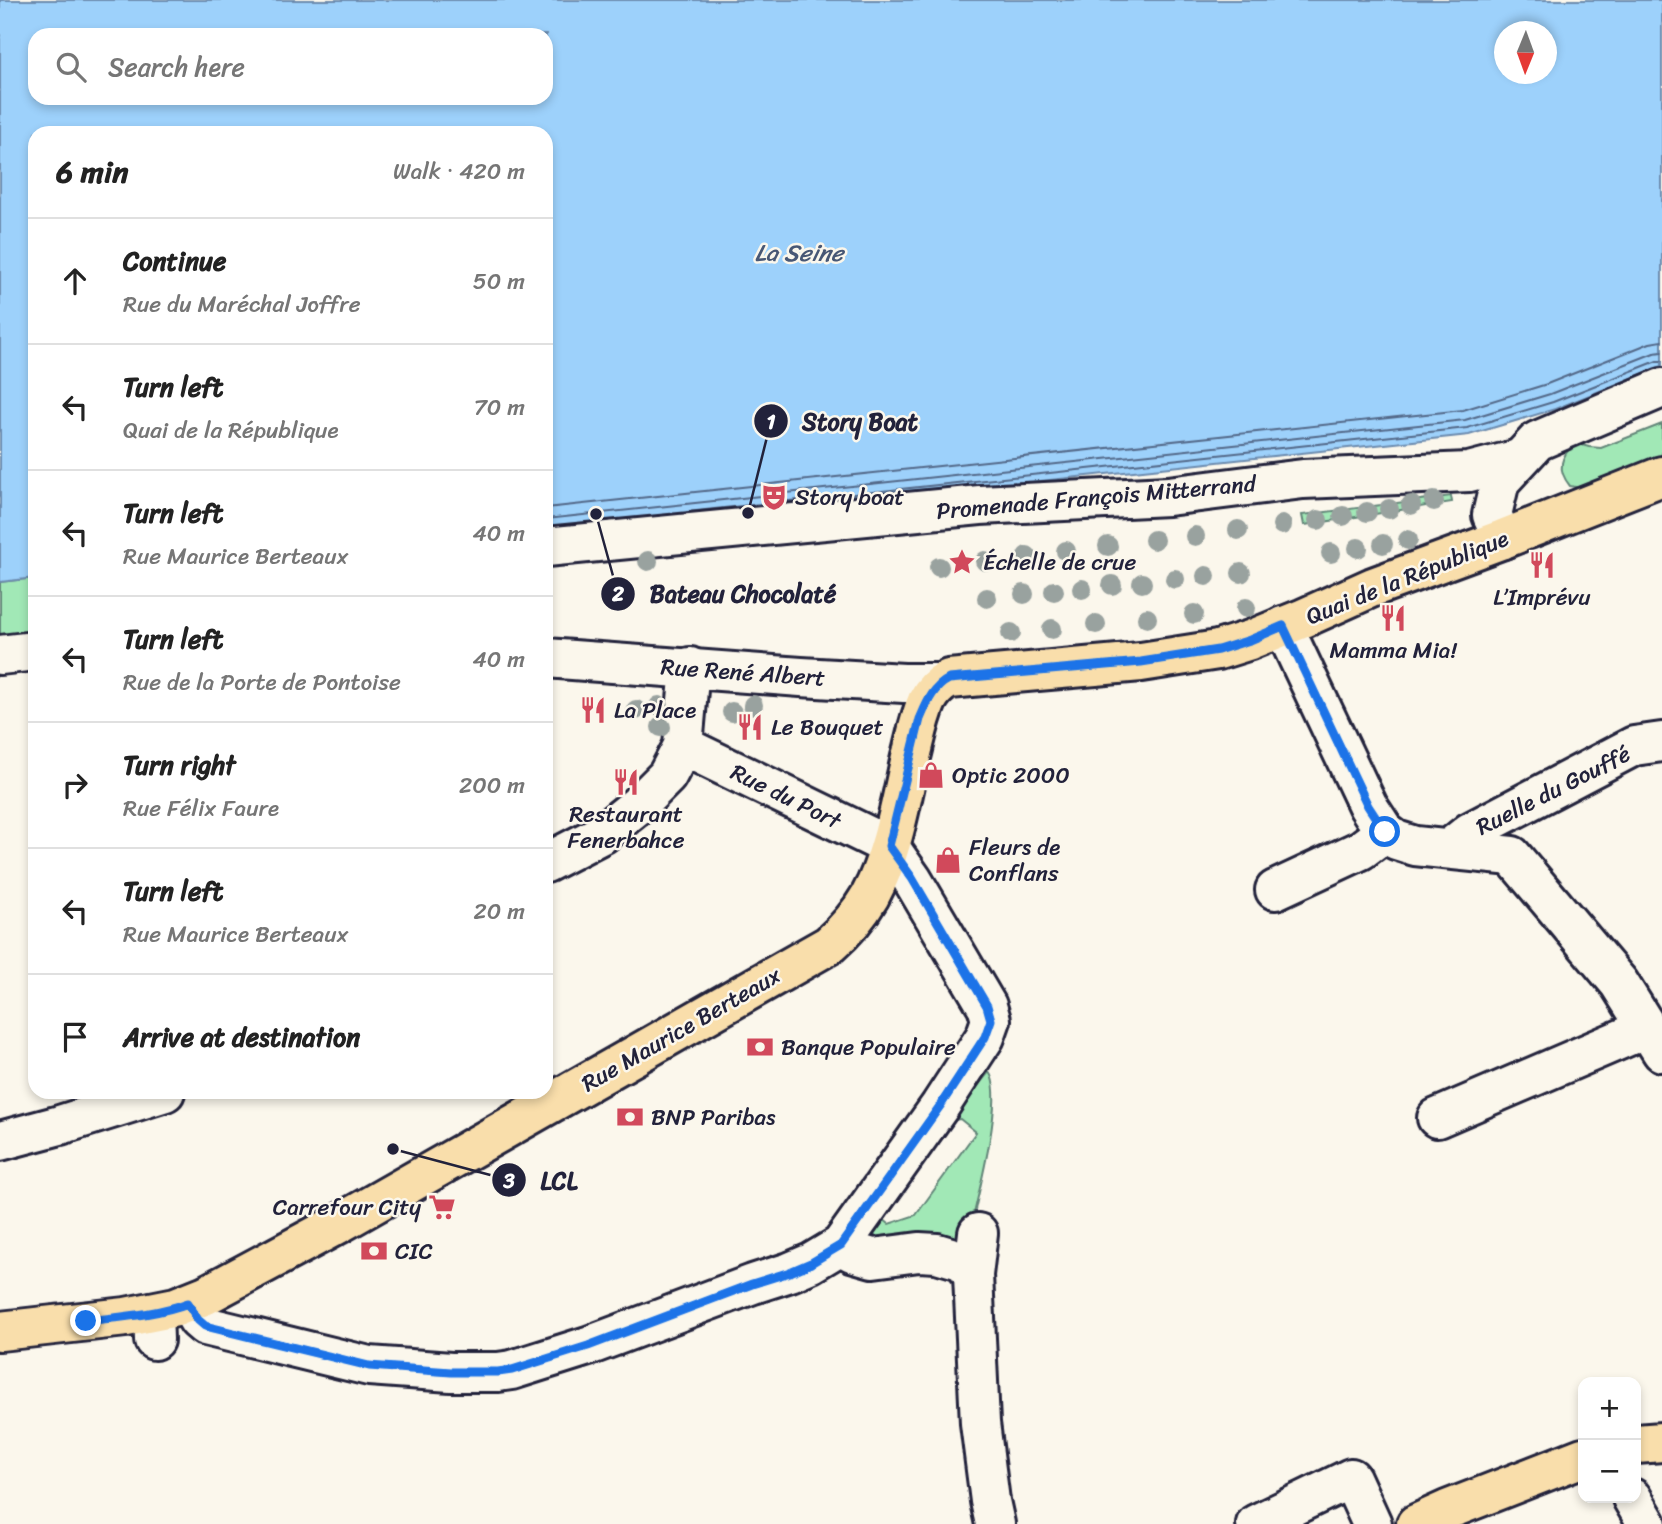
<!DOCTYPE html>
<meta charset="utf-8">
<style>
body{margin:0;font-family:Sriracha,sans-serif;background:#f6f6f6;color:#222}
.controls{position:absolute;right:21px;bottom:21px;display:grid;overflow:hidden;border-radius:14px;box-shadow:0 4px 10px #0003}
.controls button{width:63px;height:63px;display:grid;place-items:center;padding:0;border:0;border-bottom:2px solid #e0e0e0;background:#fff;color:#222;font:35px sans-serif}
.compass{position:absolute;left:1494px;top:21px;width:63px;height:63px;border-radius:50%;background:#fff;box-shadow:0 4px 10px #0003;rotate:181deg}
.stop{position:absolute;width:21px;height:21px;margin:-16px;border:5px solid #1a73e8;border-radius:50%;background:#fff}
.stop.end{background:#1a73e8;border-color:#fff;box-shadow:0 2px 7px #0008}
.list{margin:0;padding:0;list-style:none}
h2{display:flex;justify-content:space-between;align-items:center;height:91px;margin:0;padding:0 28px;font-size:30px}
h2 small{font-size:23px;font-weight:400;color:#767676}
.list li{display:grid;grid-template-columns:46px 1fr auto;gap:21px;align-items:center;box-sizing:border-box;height:126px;padding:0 28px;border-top:2px solid #e0e0e0}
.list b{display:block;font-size:26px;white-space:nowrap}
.list p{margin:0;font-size:23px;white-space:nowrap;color:#767676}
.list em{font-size:23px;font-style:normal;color:#767676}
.icon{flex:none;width:38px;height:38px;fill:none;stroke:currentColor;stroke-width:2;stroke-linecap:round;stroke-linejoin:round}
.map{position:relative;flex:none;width:1662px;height:1524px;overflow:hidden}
.search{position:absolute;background:#fff;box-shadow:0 4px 10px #0003;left:28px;top:28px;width:525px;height:77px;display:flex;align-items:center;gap:18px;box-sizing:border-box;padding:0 24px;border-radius:21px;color:#767676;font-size:26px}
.panel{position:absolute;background:#fff;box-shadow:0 4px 10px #0003;left:28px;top:126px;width:525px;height:973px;border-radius:21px}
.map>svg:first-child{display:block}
.green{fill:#a1e8b6;stroke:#628578;stroke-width:2}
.water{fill:#9dd1fb;stroke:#6c8bae;stroke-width:2;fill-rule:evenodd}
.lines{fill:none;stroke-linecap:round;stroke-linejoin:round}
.shore{stroke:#536888;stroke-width:2}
.minor-casing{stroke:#22223b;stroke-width:44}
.major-casing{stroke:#22223b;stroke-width:44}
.minor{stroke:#fbf7ec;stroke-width:38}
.major{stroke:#f9deab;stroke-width:38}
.tree{fill:#99a29f}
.route{stroke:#1a73e8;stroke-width:9}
.labels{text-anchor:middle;stroke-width:5;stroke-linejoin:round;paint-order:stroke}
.poi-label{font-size:23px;fill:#22223b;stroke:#fbf7ec;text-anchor:start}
.street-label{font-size:23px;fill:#22223b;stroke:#fbf7ec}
.water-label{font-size:24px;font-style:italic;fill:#475775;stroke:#fbf7ec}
.leader{fill:none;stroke:#22223b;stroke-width:2.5}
.callout-dot{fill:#22223b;stroke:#fbf7ec;stroke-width:2.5}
.mark-label{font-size:21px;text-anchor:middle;font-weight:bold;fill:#fff}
.callout-label{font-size:24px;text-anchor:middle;font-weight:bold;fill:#22223b;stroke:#fbf7ec;stroke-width:5;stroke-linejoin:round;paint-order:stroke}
</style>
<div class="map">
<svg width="1662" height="1524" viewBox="0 0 1662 1524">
<rect width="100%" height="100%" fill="#fbf7ec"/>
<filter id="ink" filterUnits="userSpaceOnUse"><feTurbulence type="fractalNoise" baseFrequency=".0143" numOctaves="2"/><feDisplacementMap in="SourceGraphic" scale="14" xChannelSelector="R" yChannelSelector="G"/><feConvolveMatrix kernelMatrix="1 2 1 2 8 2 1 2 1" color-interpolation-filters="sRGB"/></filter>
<g filter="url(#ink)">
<g class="green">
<path d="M1662 424V455L1581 488 1570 486C1556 469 1561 456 1575 443L1589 447 1601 448Z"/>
<polygon points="1451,496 1452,502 1304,525 1302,515"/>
<polygon points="35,578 35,641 0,645 0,582"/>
<path d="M989 1072C1005 1093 980 1186 974 1214L969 1230 951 1240H870L883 1219 889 1224 916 1215 976 1132 960 1119 949 1121Z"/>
</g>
<path class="water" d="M0 0H1662V366L1555 409 1469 435 546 534V133H35V578L0 582ZM1504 32H1546V74H1504ZM35 35H546V98H35Z"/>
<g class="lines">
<g class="shore">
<polyline points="546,508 1463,410 1547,384 1650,343 1662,341"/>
<polyline points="687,512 1467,428 1553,402 1657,361 1662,361"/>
<polyline points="546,519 1465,420 1550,394 1654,353 1662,352"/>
</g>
<defs>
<g id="minor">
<polyline points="1503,539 1492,515 1500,481 1537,441 1662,388"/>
<polyline points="546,547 980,505 1168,496 1303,479 1469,472 1519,459"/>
<polyline points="1283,626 1368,806 1385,832 1396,840 1415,846 1512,856 1619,983 1662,1052"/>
<polyline points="0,655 35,651"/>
<polyline points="546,658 801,677 904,683 940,683"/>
<polyline points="1449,849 1470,832 1634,746 1662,742"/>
<polyline points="546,863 602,834 638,805 667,776 683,746 690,667"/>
<polyline points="1275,890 1361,850 1385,832"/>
<polyline points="1437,1118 1647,1028"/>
<polyline points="0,1141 60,1125 165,1092"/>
<polyline points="978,1233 973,1275 980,1423 990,1501 995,1524"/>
<polyline points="841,1245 852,1252 873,1258 919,1252 937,1253 964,1261 973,1275"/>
<polyline points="188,1303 198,1320 205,1326 369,1366 451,1372 498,1372 512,1370 588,1346 753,1284 790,1272 811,1263 841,1245 940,1106 985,1037 991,1020 987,1006 912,879 889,846 683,746"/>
<polyline points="153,1312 154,1340"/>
<polyline points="1632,1498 1647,1524"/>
<polyline points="1256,1524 1351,1478 1372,1524"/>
</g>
<g id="major">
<path d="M0 1331 126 1317 176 1307 206 1295 342 1222 829 945C845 931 859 915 870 896 892 856 901 801 911 757 916 738 919 719 927 701 932 691 939 684 949 679L1141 662 1218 650 1250 640 1304 618 1373 587 1503 539 1662 476"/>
<polyline points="1636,1444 1662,1442"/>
<polyline points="1416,1524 1447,1510 1583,1457"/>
</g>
</defs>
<use href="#minor" class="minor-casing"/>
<use href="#major" class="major-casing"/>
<use href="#minor" class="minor"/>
<use href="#major" class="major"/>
</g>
<g class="tree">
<circle cx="1434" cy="501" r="10"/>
<circle cx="1411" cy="505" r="10"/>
<circle cx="1389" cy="509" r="10"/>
<circle cx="1367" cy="512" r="10"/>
<circle cx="1343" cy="516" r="10"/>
<circle cx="1318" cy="520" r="10"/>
<circle cx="1282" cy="525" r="10"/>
<circle cx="1238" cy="530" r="10"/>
<circle cx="1195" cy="536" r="10"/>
<circle cx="1154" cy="540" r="10"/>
<circle cx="1408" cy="540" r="10"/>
<circle cx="1383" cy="544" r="10"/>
<circle cx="1108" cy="546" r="10"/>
<circle cx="1358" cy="548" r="10"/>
<circle cx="1066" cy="551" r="10"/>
<circle cx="1331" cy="553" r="10"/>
<circle cx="1027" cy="556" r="10"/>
<circle cx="648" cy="561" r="10"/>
<circle cx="985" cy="561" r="10"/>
<circle cx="939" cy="567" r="10"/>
<circle cx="1241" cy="573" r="10"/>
<circle cx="1206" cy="576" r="10"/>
<circle cx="1175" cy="579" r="10"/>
<circle cx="1142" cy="583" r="10"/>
<circle cx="1112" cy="585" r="10"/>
<circle cx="1082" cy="589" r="10"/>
<circle cx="1054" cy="591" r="10"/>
<circle cx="1024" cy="594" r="10"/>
<circle cx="987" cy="598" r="10"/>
<circle cx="1246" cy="608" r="10"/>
<circle cx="1194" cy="614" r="10"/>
<circle cx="1147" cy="618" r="10"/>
<circle cx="1096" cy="624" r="10"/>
<circle cx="1052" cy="629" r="10"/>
<circle cx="1011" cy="633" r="10"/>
<circle cx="753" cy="705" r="10"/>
<circle cx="659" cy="706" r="10"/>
<circle cx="636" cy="710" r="10"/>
<circle cx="732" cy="712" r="10"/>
<circle cx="661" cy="727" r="10"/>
</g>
</g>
<g class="lines" filter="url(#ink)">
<path class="route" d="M86 1321C119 1317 156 1315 188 1303L198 1320 205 1326 369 1366 451 1372H498L512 1370 588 1346 752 1284 790 1272 811 1263 841 1245 940 1106 985 1037 991 1020 987 1006 912 878 889 846 920 719C927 703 933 687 949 679L1141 662 1218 650 1250 640 1283 626 1368 806 1385 832"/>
</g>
<defs>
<symbol id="theatre-bare" viewBox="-9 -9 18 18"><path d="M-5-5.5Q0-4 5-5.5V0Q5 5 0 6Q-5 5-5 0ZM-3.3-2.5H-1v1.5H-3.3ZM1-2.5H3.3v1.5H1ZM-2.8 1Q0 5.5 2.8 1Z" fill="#d1495b" stroke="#fbf7ec" stroke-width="2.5" paint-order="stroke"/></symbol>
<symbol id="sight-bare" viewBox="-9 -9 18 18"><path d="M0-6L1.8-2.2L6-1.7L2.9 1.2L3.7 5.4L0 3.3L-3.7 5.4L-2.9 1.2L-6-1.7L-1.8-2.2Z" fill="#d1495b" stroke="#fbf7ec" stroke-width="2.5" paint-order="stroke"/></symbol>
<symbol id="restaurant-bare" viewBox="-9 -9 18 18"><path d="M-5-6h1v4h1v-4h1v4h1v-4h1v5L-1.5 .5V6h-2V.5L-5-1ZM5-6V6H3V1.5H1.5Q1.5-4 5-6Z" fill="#d1495b" stroke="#fbf7ec" stroke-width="2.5" paint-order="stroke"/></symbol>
<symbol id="shop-bare" viewBox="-9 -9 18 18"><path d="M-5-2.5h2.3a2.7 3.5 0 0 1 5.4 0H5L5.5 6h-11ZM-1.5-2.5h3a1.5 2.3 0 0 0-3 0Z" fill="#d1495b" stroke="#fbf7ec" stroke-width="2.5" paint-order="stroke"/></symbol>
<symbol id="bank-bare" viewBox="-9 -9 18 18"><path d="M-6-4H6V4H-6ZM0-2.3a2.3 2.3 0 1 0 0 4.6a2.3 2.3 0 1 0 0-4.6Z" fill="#d1495b" stroke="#fbf7ec" stroke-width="2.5" paint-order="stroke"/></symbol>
<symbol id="supermarket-bare" viewBox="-9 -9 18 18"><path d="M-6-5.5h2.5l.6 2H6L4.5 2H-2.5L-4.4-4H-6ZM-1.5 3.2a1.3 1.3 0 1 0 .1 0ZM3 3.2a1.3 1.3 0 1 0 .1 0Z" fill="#d1495b" stroke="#fbf7ec" stroke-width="2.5" paint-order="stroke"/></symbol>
</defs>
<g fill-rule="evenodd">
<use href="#theatre-bare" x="755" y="478" width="38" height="38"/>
<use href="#sight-bare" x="943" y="543" width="38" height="38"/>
<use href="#restaurant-bare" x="1523" y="546" width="38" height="38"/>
<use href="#restaurant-bare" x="1374" y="599" width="38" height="38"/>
<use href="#restaurant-bare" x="574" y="691" width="38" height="38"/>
<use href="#restaurant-bare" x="731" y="708" width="38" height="38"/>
<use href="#shop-bare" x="912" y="756" width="38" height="38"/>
<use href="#restaurant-bare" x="607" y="763" width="38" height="38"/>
<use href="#shop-bare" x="929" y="841" width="38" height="38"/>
<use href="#bank-bare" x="741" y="1028" width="38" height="38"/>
<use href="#bank-bare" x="611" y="1098" width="38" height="38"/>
<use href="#supermarket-bare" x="423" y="1188" width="38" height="38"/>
<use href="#bank-bare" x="355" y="1232" width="38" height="38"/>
</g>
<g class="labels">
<g class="poi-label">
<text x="795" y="505">Story boat</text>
<text x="983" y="570">Échelle de crue</text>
<text x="1542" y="605" text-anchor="middle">L’Imprévu</text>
<text x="1393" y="658" text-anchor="middle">Mamma Mia!</text>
<text x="614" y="718">La Place</text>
<text x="771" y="735">Le Bouquet</text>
<text x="952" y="783">Optic 2000</text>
<text x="626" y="822" text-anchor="middle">Restaurant<tspan x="626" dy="26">Fenerbahce</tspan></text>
<text x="969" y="855">Fleurs de<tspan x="969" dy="26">Conflans</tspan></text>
<text x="781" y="1055">Banque Populaire</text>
<text x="651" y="1125">BNP Paribas</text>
<text x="421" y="1215" text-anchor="end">Carrefour City</text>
<text x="395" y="1259">CIC</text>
</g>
<g class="street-label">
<text transform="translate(1096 497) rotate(-5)" y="8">Promenade François Mitterrand</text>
<text transform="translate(1407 577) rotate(-22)" y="8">Quai de la République</text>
<text transform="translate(743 672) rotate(4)" y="8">Rue René Albert</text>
<text transform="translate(1553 790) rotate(-27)" y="8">Ruelle du Gouffé</text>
<text transform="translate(786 796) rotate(26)" y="8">Rue du Port</text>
<text transform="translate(681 1029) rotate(-30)" y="8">Rue Maurice Berteaux</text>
</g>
<g class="water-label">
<text x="799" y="261">La Seine</text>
</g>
</g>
<path class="leader" d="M748 513L771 421M596 514L618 594M393 1149L509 1180"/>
<g class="callout-dot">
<circle cx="748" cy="513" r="7"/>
<circle cx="596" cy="514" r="7"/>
<circle cx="393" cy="1149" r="7"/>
<circle cx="771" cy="421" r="18"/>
<circle cx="618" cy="594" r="18"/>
<circle cx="509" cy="1180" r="18"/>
</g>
<g class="mark-label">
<text x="771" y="429">1</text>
<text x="618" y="601">2</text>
<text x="509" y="1188">3</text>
</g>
<g class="callout-label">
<text x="860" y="430">Story Boat</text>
<text x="743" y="602">Bateau Chocolaté</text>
<text x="559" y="1189">LCL</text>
</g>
</svg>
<div class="controls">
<button>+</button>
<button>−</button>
</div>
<svg class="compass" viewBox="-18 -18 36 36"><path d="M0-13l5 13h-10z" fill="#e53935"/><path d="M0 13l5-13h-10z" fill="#767676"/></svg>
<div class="stop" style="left:1385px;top:832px"></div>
<div class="stop end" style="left:86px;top:1321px"></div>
<div class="search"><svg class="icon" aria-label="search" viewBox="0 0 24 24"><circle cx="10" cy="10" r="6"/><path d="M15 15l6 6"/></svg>Search here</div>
<section class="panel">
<h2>6 min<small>Walk · 420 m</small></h2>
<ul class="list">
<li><svg class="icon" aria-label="ahead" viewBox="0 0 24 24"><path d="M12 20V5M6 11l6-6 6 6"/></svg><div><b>Continue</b><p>Rue du Maréchal Joffre</p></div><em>50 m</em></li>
<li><svg class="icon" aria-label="left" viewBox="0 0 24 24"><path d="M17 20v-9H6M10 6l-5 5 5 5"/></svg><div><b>Turn left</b><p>Quai de la République</p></div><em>70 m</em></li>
<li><svg class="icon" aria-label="left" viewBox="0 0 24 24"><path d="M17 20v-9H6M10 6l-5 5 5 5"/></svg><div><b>Turn left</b><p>Rue Maurice Berteaux</p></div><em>40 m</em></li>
<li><svg class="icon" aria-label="left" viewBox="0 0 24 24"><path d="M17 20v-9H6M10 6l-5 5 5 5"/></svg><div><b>Turn left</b><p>Rue de la Porte de Pontoise</p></div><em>40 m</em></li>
<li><svg class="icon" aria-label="right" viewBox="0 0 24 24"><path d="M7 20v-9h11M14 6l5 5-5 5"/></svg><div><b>Turn right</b><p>Rue Félix Faure</p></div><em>200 m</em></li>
<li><svg class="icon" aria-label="left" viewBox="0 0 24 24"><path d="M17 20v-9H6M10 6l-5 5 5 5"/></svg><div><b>Turn left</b><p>Rue Maurice Berteaux</p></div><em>20 m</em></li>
<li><svg class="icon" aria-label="arrive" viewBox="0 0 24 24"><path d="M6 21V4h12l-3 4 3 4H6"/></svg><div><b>Arrive at destination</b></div></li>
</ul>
</section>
</div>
